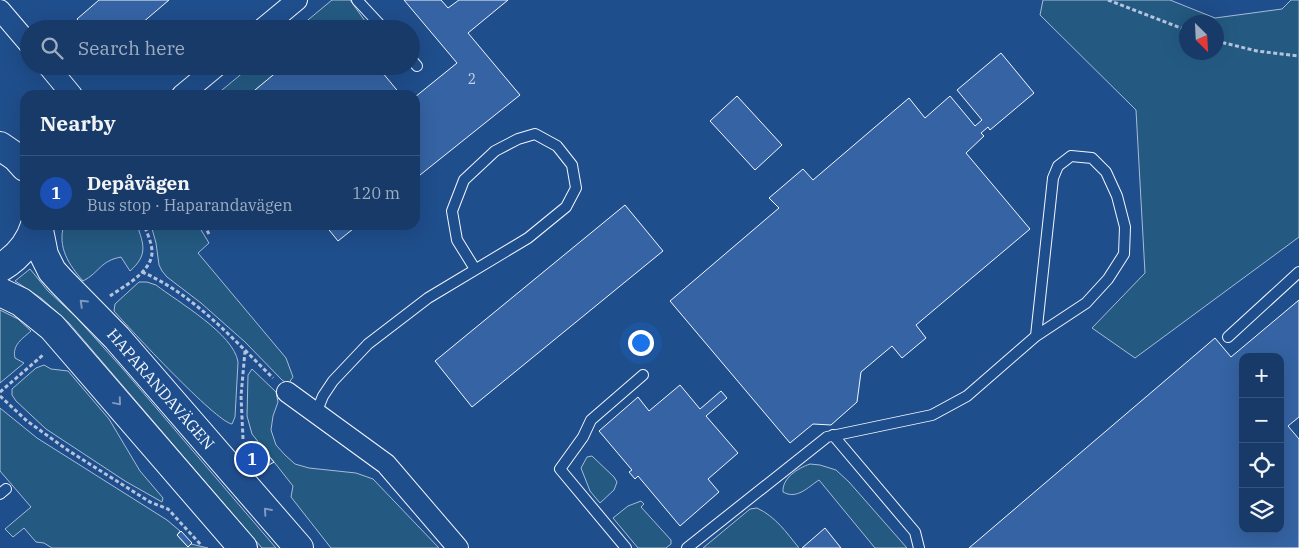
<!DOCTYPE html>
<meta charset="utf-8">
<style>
body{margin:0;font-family:"IBM Plex Serif",serif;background:#20416f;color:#f1f3f6}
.controls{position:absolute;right:15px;bottom:15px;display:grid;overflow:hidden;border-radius:10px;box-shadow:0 5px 20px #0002}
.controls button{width:45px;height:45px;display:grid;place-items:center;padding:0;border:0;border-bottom:1px solid #36547d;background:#173a69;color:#f1f3f6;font:25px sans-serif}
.compass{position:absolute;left:1179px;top:15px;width:45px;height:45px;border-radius:50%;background:#173a69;box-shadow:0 5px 20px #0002;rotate:156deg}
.you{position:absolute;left:640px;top:342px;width:18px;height:18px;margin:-12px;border:4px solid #fff;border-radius:50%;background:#1a73e8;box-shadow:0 0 0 8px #1a73e833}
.badge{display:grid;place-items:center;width:32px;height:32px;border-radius:50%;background:#8c9099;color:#fff;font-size:16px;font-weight:700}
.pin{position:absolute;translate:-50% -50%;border:2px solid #fff;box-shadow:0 1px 5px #0006}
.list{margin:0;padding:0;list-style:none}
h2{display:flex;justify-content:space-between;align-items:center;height:65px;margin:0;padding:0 20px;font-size:21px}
h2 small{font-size:16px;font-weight:400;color:#9eadc0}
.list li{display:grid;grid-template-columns:32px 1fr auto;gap:15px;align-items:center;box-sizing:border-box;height:75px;padding:0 20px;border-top:1px solid #36547d}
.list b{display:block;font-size:19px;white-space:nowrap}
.list p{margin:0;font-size:16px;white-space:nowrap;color:#9eadc0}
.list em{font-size:16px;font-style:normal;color:#9eadc0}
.icon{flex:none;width:28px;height:28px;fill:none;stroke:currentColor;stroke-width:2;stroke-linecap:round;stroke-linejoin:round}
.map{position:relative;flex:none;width:1299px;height:548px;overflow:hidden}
.search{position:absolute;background:#173a69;box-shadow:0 5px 20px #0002;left:20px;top:20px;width:400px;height:55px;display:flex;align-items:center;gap:12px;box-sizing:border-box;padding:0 18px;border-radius:28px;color:#9eadc0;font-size:19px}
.panel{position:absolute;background:#173a69;box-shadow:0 5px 20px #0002;left:20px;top:90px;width:400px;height:140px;border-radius:15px}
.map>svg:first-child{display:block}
.green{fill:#245a82;stroke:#a8bbd7;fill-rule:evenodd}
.building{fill:#3563a3;stroke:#f2f6ff;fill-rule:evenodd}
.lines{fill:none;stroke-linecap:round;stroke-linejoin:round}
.lane-casing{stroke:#f2f6ff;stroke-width:12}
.street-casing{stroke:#f2f6ff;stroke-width:22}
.secondary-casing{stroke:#f2f6ff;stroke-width:30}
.path{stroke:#b3c4dc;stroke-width:3;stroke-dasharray:4 2.5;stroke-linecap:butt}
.lane{stroke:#1f4e8c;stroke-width:10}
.street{stroke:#1f4e8c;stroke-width:20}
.secondary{stroke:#1f4e8c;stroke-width:28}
.oneway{stroke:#7e9ac0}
.labels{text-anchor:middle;stroke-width:4;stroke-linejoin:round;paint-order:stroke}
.number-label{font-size:14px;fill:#c3d1e8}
.street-label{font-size:16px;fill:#f2f6ff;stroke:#1f4e8c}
</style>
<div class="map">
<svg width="1299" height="548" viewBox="0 0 1299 548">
<rect width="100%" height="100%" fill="#1f4e8c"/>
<g class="green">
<polygon points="332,0 350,0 365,21 365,29 346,29 340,21 330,29 297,29"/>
<path d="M1043 0H1170L1215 18 1282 9 1291 0H1299V237L1135 358 1092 328 1145 273 1136 110 1040 15ZM1186 22H1216V52H1186Z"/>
<polygon points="251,66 284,66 249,95 216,95"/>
<path d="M64 225H137C144 245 148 255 130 271L121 257C100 261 100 272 83 281 69 265 57 247 64 225Z"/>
<polygon points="151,225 198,225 209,243 198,253 286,358 293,377 288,384 282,380 245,342 201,303 167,277 162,271 159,265 156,243"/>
<polygon points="30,269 48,291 76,317 122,368 276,548 262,548 69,323 41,298 15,281"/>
<path d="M139 282H147L156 285C178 302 234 334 238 362L235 417 232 424C216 422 129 328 114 311L115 304Z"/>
<path d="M0 310 18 319 31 331C22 339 12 345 15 358L24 363 0 383Z"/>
<polygon points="44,365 51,369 68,371 109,419 140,471 163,498 162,502 125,481 46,429 16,401 12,395 12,389 36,368"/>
<polygon points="252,369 276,392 278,402 273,416 271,430 276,445 285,455 295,464 309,468 356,473 373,479 439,548 331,548 291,497 293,486 252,434 247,416 248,375"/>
<polygon points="0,408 37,438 167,520 180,531 177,535 188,547 191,544 208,548 52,548 44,543 36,542 24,528 13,537 5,529 31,507 0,471"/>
<polygon points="592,456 614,477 617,482 614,490 600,503 590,491 581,468 587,457"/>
<path d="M810 464 820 465 836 470 849 482 907 548H875L819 480C808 487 797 500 783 492 782 478 798 468 810 464Z"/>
<polygon points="641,501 644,504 641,507 671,540 671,544 666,548 638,548 613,518 628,506"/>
<path d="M757 508C776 517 786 532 799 548H703L750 509Z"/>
</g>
<g class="building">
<polygon points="99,0 169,0 135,29 85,29 77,19"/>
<polygon points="404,0 441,0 448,8 459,0 508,0 468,33 520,95 415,179 415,97 457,63"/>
<polygon points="340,21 346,29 330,29"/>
<polygon points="1001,53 1034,93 990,130 988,127 981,133 984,136 966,153 1030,229 916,325 926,338 902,358 892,346 861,372 857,402 831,425 813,424 790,443 670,301 779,208 769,198 803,169 813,180 909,98 925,118 950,96 975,126 982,120 957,90"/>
<polygon points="284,66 377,66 401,95 249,95"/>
<polygon points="737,96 782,145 755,170 710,121"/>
<polygon points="625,205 663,251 472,407 435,361"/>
<polygon points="325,225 358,225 338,241"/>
<path d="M1299 300V417L1288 426 1299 439V548H969L1215 338 1231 357ZM1243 357H1280V529H1243Z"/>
<polygon points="680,385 700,409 721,391 727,398 706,416 738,453 708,479 719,492 680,526 638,476 635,479 629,472 632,470 599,431 638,397 649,411"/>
<polygon points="263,450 274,462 269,465 259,454"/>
<polygon points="825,528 841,548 802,548"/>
<polygon points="181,531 192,543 188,547 177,535"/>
</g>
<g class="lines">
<defs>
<g id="lane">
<polyline points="357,0 384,29"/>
<polyline points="411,59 417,66"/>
<polyline points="1228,337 1299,272"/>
<polyline points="316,413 323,396 333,381 368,344 428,298 528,238 566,207 576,188 572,165 557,146 535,134 518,139 495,151 464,180 452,211 457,240 475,269"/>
<polyline points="833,435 915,532 919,548"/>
<polyline points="0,494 6,489"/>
<polyline points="626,548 560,469 583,437 591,420 643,375"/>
<polyline points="687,548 827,437 932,415 967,396 1036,336 1086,303 1108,279 1124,254 1125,227 1117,196 1106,172 1092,158 1071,156 1058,166 1053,178 1036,336"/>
</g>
<g id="street">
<polyline points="0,10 29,44"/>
<polyline points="262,29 297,0"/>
<polyline points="48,66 72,95"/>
<polyline points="182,95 217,66"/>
<polyline points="287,392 386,464 458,548"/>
</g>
<g id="secondary">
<polyline points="0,146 16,157 25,167"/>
<polyline points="38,225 44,255 52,271 61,281 117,338 299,548"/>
<path d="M0 268C17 258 29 245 35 225"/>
<polyline points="0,292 21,302 52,327 243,548"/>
</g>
</defs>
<use href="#lane" class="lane-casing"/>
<use href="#street" class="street-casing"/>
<use href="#secondary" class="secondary-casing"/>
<g class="path">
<polyline points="1108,0 1186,30"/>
<polyline points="1216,41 1257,51 1299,56"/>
<polyline points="204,225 209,234"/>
<path d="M142 272C193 294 233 339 273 378"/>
<path d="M110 296C124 286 152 272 152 252 152 243 147 233 144 225"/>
<polyline points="0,392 43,355"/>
<polyline points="0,396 27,421 69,451 150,502 168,509 201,545"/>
<polyline points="243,439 241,396 245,351"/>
</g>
<use href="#lane" class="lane"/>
<use href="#street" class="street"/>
<use href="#secondary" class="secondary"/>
</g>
<defs><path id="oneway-chevron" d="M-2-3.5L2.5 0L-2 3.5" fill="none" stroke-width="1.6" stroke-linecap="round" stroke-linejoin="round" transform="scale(1.25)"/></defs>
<g class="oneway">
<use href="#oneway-chevron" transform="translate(83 303) rotate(-136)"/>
<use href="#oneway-chevron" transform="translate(118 402) rotate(50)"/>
<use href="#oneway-chevron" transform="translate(267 511) rotate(-131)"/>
</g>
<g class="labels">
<g class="number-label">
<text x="472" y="84">2</text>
</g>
<g class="street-label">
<text transform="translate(161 389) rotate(49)" y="6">HAPARANDAVÄGEN</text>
</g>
</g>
</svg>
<div class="controls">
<button>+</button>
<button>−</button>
<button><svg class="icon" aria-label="locate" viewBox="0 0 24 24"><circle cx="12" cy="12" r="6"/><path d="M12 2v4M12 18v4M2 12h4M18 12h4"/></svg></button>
<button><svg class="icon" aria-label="layers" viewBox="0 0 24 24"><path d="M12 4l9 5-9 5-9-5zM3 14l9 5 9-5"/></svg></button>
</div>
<svg class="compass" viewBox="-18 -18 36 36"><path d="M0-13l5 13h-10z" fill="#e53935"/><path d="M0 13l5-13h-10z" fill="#9eadc0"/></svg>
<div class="you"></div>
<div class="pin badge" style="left:252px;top:459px;background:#1a4fb4">1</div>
<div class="search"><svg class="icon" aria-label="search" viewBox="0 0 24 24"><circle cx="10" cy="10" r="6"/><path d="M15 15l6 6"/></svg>Search here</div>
<section class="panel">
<h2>Nearby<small></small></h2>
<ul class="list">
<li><span class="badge" style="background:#1a4fb4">1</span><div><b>Depåvägen</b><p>Bus stop · Haparandavägen</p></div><em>120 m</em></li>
</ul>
</section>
</div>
